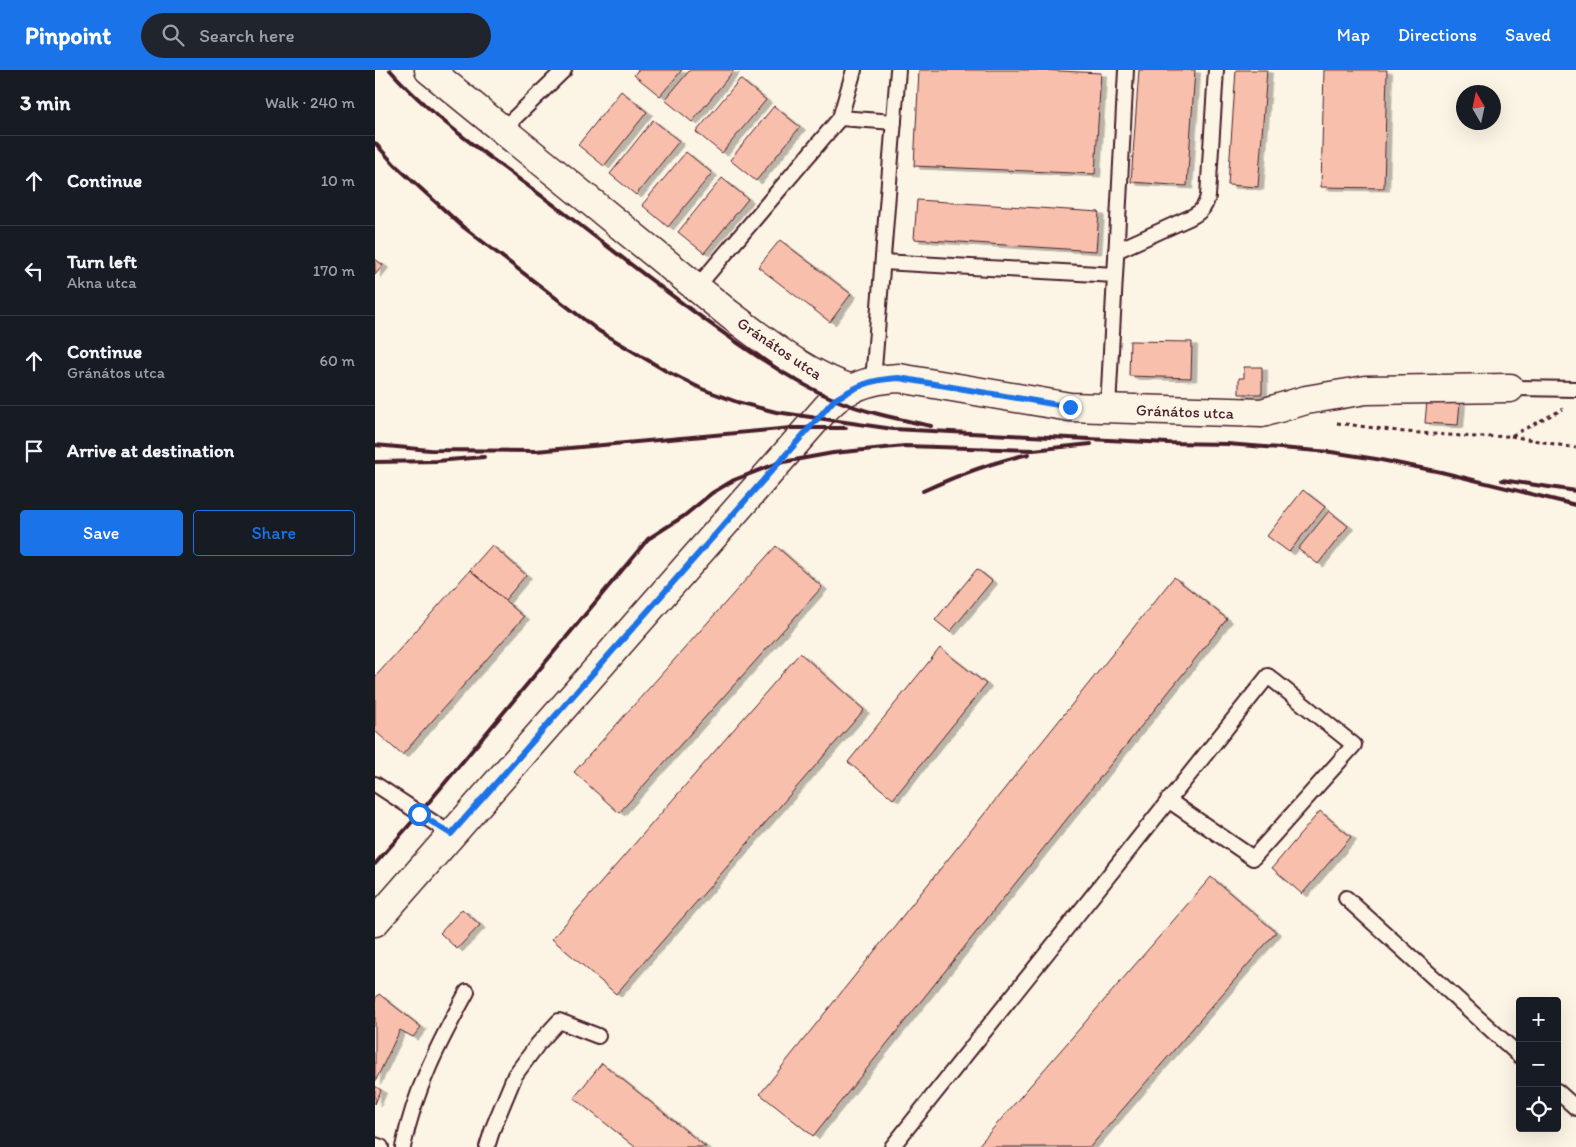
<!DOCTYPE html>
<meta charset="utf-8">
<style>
body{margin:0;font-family:Itim,sans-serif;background:#20242c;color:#f1f3f6}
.controls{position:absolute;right:15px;bottom:15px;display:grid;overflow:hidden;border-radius:5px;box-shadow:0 5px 20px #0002}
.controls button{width:45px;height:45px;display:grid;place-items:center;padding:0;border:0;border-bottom:1px solid #363941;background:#171b24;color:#f1f3f6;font:25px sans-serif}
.compass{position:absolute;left:1081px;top:15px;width:45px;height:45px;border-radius:50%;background:#171b24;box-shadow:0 5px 20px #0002;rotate:351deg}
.stop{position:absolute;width:15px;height:15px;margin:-11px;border:4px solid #1a73e8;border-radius:50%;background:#fff}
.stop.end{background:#1a73e8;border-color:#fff;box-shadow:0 1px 5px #0008}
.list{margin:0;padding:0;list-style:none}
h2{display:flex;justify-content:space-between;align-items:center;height:65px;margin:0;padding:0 20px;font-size:21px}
h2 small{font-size:16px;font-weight:400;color:#9ea1a6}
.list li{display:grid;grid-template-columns:32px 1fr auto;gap:15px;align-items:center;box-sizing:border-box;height:90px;padding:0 20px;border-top:1px solid #363941}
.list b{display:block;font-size:19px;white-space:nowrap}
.list p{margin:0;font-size:16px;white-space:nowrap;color:#9ea1a6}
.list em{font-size:16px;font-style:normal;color:#9ea1a6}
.actions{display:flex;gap:10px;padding:15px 20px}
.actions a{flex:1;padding:11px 0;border:1px solid #1a73e8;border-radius:5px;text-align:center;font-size:18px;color:#1a73e8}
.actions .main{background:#1a73e8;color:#fff}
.icon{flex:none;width:28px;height:28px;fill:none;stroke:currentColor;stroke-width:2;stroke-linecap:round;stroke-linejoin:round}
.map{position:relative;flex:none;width:1201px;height:1077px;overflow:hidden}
header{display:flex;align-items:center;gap:30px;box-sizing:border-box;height:70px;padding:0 25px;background:#1a73e8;color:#fff}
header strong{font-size:24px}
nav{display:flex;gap:28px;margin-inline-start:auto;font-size:18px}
.search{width:350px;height:45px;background:#20242c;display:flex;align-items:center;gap:12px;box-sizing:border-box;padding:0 18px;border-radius:28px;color:#9ea1a6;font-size:19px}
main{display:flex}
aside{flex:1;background:#171b24}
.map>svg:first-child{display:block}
.building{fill:#f8c0ac;stroke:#4a1f2b;filter:url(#shadow)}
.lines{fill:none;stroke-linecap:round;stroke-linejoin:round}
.lane-casing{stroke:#4a1f2b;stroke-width:18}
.street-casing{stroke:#4a1f2b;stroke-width:31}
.path{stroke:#4a1f2b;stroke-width:3;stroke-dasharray:4 4;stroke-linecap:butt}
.lane{stroke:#fcf5e5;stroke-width:14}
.street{stroke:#fcf5e5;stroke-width:28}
.rail{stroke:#4a1f2b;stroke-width:4}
.route{stroke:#1a73e8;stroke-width:6}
.labels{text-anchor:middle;stroke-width:4;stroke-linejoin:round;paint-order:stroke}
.street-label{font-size:16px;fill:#4a1f2b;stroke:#fcf5e5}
</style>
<header>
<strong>Pinpoint</strong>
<div class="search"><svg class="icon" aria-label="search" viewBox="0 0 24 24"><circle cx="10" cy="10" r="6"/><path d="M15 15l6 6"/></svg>Search here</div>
<nav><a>Map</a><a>Directions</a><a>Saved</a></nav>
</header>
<main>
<aside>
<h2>3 min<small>Walk · 240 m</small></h2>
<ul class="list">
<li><svg class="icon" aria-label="ahead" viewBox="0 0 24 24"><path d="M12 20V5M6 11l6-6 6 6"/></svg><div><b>Continue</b></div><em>10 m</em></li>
<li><svg class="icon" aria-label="left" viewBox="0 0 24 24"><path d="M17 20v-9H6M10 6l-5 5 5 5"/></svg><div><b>Turn left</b><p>Akna utca</p></div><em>170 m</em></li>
<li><svg class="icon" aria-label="ahead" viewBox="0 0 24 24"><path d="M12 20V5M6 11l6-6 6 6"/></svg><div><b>Continue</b><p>Gránátos utca</p></div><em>60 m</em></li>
<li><svg class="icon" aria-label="arrive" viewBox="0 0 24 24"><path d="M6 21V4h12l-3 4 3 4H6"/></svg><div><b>Arrive at destination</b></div></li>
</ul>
<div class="actions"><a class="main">Save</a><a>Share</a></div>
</aside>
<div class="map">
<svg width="1201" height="1077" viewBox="0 0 1201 1077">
<defs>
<filter id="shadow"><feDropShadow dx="5.5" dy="3" stdDeviation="0" flood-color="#0004"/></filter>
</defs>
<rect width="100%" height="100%" fill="#fcf5e5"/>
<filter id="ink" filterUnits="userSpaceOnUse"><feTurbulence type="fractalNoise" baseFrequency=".02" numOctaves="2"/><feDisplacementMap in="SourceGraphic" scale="10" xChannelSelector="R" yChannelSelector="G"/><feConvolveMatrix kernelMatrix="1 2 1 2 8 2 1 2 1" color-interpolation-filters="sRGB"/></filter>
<g filter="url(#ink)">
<g class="building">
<polygon points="263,0 307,0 285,26 259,5"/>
<polygon points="315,0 359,0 317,52 290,30"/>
<polygon points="544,0 664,0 726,3 720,104 539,96"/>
<polygon points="764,0 820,0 812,116 756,112"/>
<polygon points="861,0 892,0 883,117 853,115"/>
<polygon points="949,0 1012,0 1009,118 946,117"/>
<polygon points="365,9 391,30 347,83 321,62"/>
<polygon points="246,21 272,42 229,96 203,75"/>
<polygon points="399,36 425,57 381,111 355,90"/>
<polygon points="278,50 304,71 261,125 235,104"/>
<polygon points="311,82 337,103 293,157 267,135"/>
<polygon points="347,108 373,129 329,183 303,162"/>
<polygon points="542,130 724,142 721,181 539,169"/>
<polygon points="405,170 476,224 455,252 383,197"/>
<polygon points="0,189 8,195 0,205"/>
<polygon points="755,271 817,272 816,308 754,306"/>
<polygon points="869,297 887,297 887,324 864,324 864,308 869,308"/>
<polygon points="1052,330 1085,332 1083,355 1050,353"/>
<polygon points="928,420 950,437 914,482 892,466"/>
<polygon points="954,441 973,456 943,494 923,479"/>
<polygon points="117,475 151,505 130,530 95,500"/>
<polygon points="401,476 447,517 244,743 199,702"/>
<polygon points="602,499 617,511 575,562 560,550"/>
<polygon points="95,500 149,547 27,685 0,661 0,607"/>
<polygon points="799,507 852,549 438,1066 385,1024"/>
<polygon points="565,578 611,614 518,729 473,692"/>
<polygon points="425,583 489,640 241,924 177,869"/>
<polygon points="945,741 976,767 927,824 897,798"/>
<polygon points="836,807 901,862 715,1077 602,1077"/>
<polygon points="87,839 105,855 82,879 65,863"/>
<polygon points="4,924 46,957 38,967 25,960 0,1012 0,929"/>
<polygon points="227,993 331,1077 260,1077 199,1028"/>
<polygon points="0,1016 6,1020 0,1034"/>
</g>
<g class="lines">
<defs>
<g id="lane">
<polyline points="465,48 519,52"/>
<polyline points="127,60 189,0"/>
<path d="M741 181 814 148C825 143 830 138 833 126L841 0"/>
<polyline points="508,192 740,205"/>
<polyline points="322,217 465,48 479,0"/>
<polyline points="498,311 523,0"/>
<polyline points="1135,318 1201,319"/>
<polyline points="733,338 751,0"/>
<polyline points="0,714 76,764"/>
<polyline points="971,828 1145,986"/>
<polyline points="1182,1021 1201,1038"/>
<polyline points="0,1075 6,1077"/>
<path d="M28 1077C40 1019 64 973 92 922"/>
<polyline points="112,1077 118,1058 140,1005 163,974 184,951 223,966"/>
<polyline points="517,1077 893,606 979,675 878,788 793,730"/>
</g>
<g id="street">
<path d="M54 0 354 244C393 273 430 304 477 319"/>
<path d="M0 852 452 337C471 317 497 309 524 308L695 337 887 343 931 330 991 320 1135 318"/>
</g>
</defs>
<use href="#lane" class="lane-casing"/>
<use href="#street" class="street-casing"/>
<g class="path">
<polyline points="962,353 1030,362 1101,367 1136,366 1188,339"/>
<polyline points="1136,366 1201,378"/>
</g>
<use href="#lane" class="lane"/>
<use href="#street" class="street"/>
<g class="rail">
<path d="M15 0C61 52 129 97 184 139 243 184 300 230 360 271 392 293 425 315 461 330 492 343 524 349 556 356"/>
<polyline points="0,73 20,95 87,156 224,261 291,301 327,319 362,332 401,342 518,359 793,373 852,374 956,382 1001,389 1066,402 1201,435"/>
<polyline points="0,375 55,380 161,381 416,358 471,358"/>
<polyline points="0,392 62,391 109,387"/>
<polyline points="1127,410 1201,421"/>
<path d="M548 421C583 405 617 392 654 384"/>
<polyline points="0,794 44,744 273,469 309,446 337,423 359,410 403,393 458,383 530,376 658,380 716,374"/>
</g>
</g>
</g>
<g class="lines" filter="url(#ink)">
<path class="route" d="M44 744 76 764 459 330C482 316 497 309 524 308L695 337"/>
</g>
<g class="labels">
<g class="street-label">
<text transform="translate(405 278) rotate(34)" y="6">Gránátos utca</text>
<text transform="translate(810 341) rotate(2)" y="6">Gránátos utca</text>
</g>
</g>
</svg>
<div class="controls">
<button>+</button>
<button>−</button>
<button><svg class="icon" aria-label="locate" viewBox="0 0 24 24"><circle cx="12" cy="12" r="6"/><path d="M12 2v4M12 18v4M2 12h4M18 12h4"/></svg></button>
</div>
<svg class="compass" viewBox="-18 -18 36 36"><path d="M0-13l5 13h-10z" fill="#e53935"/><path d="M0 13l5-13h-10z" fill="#9ea1a6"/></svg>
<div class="stop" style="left:44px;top:744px"></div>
<div class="stop end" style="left:695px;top:337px"></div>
</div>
</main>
